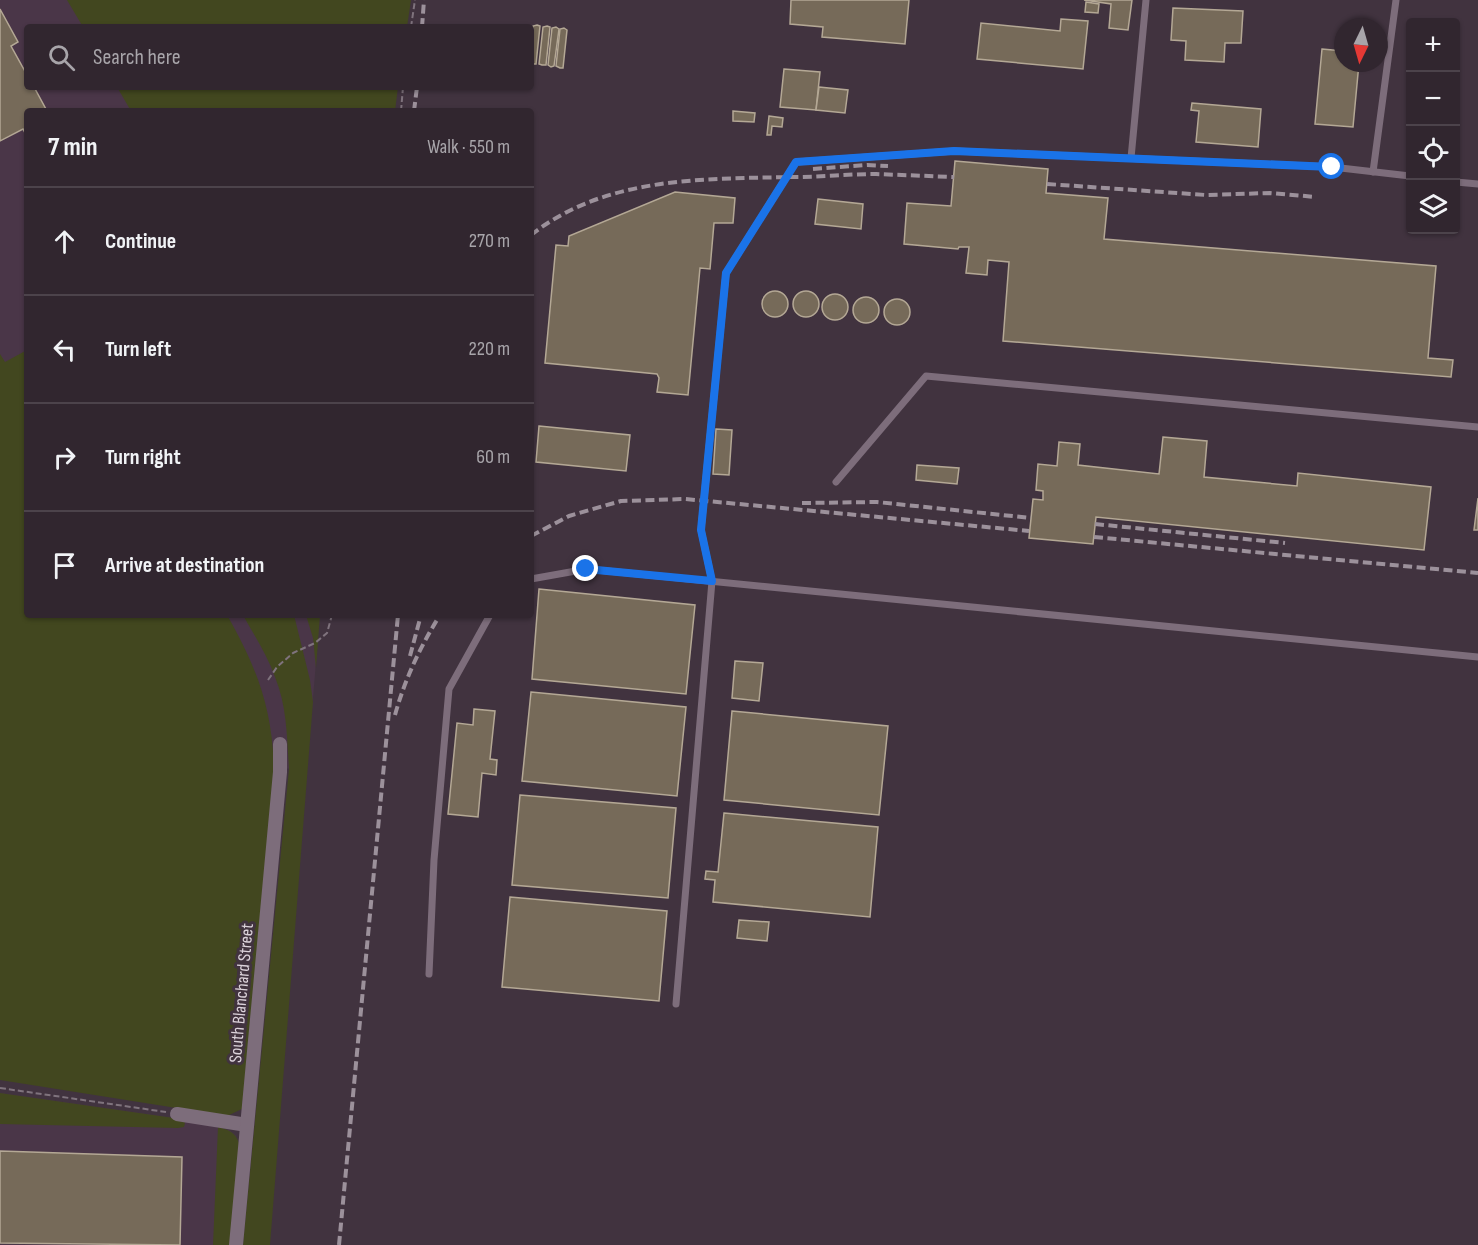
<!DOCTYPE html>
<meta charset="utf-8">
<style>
body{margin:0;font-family:"Sofia Sans Condensed",sans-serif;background:#392e37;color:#f1f3f6}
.controls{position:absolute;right:18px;top:18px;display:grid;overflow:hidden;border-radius:6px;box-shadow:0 2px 4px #0004}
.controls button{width:54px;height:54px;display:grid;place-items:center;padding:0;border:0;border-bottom:2px solid #4c434b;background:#31262f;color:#f1f3f6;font:30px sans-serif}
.compass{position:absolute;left:1334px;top:18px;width:54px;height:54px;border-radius:50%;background:#31262f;box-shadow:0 2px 4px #0004;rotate:185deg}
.stop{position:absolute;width:18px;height:18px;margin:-14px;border:4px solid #1a73e8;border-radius:50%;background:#fff}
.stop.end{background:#1a73e8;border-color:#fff;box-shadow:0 2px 6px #0008}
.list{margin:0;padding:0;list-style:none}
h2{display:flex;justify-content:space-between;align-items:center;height:78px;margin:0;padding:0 24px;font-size:26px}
h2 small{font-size:20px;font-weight:400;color:#a8a5aa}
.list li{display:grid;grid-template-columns:39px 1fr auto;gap:18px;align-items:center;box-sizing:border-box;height:108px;padding:0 24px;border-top:2px solid #4c434b}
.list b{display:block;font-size:22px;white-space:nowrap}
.list em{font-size:20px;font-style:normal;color:#a8a5aa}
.icon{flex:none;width:33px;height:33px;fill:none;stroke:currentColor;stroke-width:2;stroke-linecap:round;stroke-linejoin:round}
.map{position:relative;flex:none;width:1478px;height:1245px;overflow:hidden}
.search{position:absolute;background:#31262f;box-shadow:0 2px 4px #0004;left:24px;top:24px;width:510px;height:66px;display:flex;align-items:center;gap:15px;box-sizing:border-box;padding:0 21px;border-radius:6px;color:#a8a5aa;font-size:22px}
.panel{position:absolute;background:#31262f;box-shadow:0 2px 4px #0004;left:24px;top:108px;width:510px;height:510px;border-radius:6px}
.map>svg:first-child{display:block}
.built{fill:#4a3648}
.green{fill:#42471f}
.building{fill:#766a59;stroke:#b4a895;stroke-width:1.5}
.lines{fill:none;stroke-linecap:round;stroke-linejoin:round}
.path{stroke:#7f737d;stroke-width:2;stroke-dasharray:6 3;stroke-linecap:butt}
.service{stroke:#7d6d7b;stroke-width:7}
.minor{stroke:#7d6d7b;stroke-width:14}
.rail{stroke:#9c919b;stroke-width:4;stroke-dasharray:9 4.5;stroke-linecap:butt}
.route{stroke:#1a73e8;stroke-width:8}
.labels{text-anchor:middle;stroke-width:6;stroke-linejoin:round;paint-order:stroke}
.street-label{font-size:18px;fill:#dbd2da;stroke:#41333f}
</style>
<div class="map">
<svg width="1478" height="1245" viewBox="0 0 1478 1245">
<rect width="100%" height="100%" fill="#41333f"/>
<g class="built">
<polygon points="0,0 92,0 107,27 27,27 27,87 140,87 153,111 27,111 27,615 320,615 307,769 257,768 0,731"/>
<polygon points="0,1093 174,1118 229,1130 236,1136 230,1245 0,1245"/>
</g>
<g class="green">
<polygon points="67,0 411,0 407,27 83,27"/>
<polygon points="117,87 398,87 395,111 131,111"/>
<path d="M27 350V615H227C257 668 272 707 274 769L242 1109 227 1116 0 1080V354L5 362Z"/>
<path d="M243 615H294L310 680 313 702 270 1245H243L289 769C287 738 287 706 275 677 267 655 254 635 243 615Z"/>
<polygon points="306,615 320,615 316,668 313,638"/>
<polygon points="0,1093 174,1118 182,1119 185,1123 184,1127 178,1128 0,1124"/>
<path d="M218 1127C229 1130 235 1132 239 1143L230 1245H213Z"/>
</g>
<g class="building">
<polygon points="791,0 909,0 905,44 822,37 823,27 790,24"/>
<polygon points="1084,0 1132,0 1128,30 1109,28 1111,4"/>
<polygon points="1086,2 1099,4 1098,13 1085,12"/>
<polygon points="1173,8 1243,11 1241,43 1225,43 1224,62 1185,60 1186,41 1171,40"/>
<polygon points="0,9 18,42 11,46 27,75 27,87 34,87 47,111 27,111 27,137 23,129 0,141"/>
<polygon points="1061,19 1088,21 1083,69 977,59 981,23 1060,31"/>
<polygon points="537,25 540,26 536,64 533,64 531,43 533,26"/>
<polygon points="547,26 550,27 546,65 542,65 539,64 543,27"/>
<polygon points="556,27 559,29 554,66 551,67 548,65 552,28"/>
<polygon points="564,28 567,30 563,68 560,68 556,66 560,29"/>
<polygon points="1322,49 1343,51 1343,63 1359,63 1353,127 1315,124"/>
<polygon points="784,69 820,72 816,110 780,107"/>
<polygon points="819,87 848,90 845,113 816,110"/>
<polygon points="1192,103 1261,109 1258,147 1196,142 1199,111 1191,110"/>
<polygon points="733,111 755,113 754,122 733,121"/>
<polygon points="769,116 783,118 782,127 772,126 771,135 767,135"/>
<polygon points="955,161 1048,169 1046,193 1108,198 1104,239 1436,266 1428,358 1453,360 1451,377 1003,341 1009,262 988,260 987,275 966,273 969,247 959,247 958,249 904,244 907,203 951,206"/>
<polygon points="675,192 735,198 733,223 714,223 710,269 700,268 688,395 657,392 659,378 657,374 545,363 556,245 568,246 569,236"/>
<polygon points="818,199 863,204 861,229 815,224"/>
<circle cx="775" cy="304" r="13"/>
<circle cx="806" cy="304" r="13"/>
<circle cx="835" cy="307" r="13"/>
<circle cx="866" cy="310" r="13"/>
<circle cx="897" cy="312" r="13"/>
<polygon points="539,426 630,435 626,471 536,462"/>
<polygon points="716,429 732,430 729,475 713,474"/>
<polygon points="1163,437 1207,441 1204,477 1297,486 1298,473 1431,487 1424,550 1096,517 1093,544 1029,538 1033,499 1043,500 1043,491 1036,490 1038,464 1057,466 1059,442 1080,444 1078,465 1159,474"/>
<polygon points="917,465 959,468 957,484 916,480"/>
<polygon points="1478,498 1478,530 1474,530"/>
<polygon points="539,589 695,605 686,694 532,679"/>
<polygon points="735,661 763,663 759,701 732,698"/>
<polygon points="531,692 686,707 677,796 522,781"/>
<polygon points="474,709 495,711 490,759 497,760 496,775 482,773 478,817 448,814 457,723 473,725"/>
<polygon points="732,711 888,726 879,815 724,800"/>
<polygon points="520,795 676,808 668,898 512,885"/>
<polygon points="724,813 878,827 870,917 713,902 715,880 705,879 706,871 718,872"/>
<polygon points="510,897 667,911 659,1001 502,987"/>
<polygon points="739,920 769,922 767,941 737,938"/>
<polygon points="0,1151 182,1157 180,1245 0,1243"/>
</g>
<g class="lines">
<g class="path">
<polyline points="411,27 415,0"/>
<polyline points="401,111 403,87"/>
<polyline points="268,680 277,667 293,653 315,643 327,633 332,615"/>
<polyline points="0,1088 166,1112"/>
</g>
<g class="service">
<polyline points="1131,158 1146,0"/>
<polyline points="1373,172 1396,0"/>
<polyline points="1456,182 1478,184"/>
<polyline points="836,482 926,376 1478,427"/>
<polyline points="531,579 587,569 1478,657"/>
<polyline points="429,974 434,860 449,689 490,615"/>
<polyline points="676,1004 712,581 701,530 726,273 796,162 955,151 1332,167 1410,176"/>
</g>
<g class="minor">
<polyline points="177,1114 247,1125"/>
<polyline points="236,1245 280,772 280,744"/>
</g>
<g class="rail">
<polyline points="422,27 424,0"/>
<polyline points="414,111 417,87"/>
<polyline points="813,169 867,165 888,166"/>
<polyline points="1047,184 1206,195 1270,193 1316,197"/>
<path d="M531 235C606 176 703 179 794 177 821 177 849 174 876 174 902 175 928 176 954 177"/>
<polyline points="802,503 877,502 1031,518"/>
<polyline points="1095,524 1285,543"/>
<polyline points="531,536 569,516 621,501 685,499 1029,531"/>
<polyline points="1094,537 1478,573"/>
<polyline points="410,656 421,615"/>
<path d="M395 715C405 679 420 647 440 615"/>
<polyline points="339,1245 398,615"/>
</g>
</g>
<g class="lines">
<polyline class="route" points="586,569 712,581 701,530 726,273 796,162 954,151 1332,167"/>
</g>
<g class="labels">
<g class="street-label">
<text transform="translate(241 993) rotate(-85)" y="6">South Blanchard Street</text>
</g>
</g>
</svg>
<div class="controls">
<button>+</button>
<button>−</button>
<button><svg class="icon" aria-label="locate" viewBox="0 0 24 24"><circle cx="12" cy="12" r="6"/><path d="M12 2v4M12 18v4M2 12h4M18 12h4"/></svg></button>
<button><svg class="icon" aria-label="layers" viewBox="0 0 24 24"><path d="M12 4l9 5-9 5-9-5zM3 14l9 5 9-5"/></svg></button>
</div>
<svg class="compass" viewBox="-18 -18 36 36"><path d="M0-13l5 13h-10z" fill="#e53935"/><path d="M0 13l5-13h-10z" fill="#a8a5aa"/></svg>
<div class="stop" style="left:1332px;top:167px"></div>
<div class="stop end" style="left:586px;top:569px"></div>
<div class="search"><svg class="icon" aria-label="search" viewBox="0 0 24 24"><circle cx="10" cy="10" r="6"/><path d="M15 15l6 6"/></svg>Search here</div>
<section class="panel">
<h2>7 min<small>Walk · 550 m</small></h2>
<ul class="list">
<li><svg class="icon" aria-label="ahead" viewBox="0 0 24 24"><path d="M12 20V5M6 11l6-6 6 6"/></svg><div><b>Continue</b></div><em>270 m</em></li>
<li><svg class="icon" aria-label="left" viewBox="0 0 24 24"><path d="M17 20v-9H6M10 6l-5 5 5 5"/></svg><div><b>Turn left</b></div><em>220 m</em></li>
<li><svg class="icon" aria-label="right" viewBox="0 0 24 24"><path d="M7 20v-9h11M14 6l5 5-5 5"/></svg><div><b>Turn right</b></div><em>60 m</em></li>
<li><svg class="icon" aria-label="arrive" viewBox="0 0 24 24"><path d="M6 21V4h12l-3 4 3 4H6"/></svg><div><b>Arrive at destination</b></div></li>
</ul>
</section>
</div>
